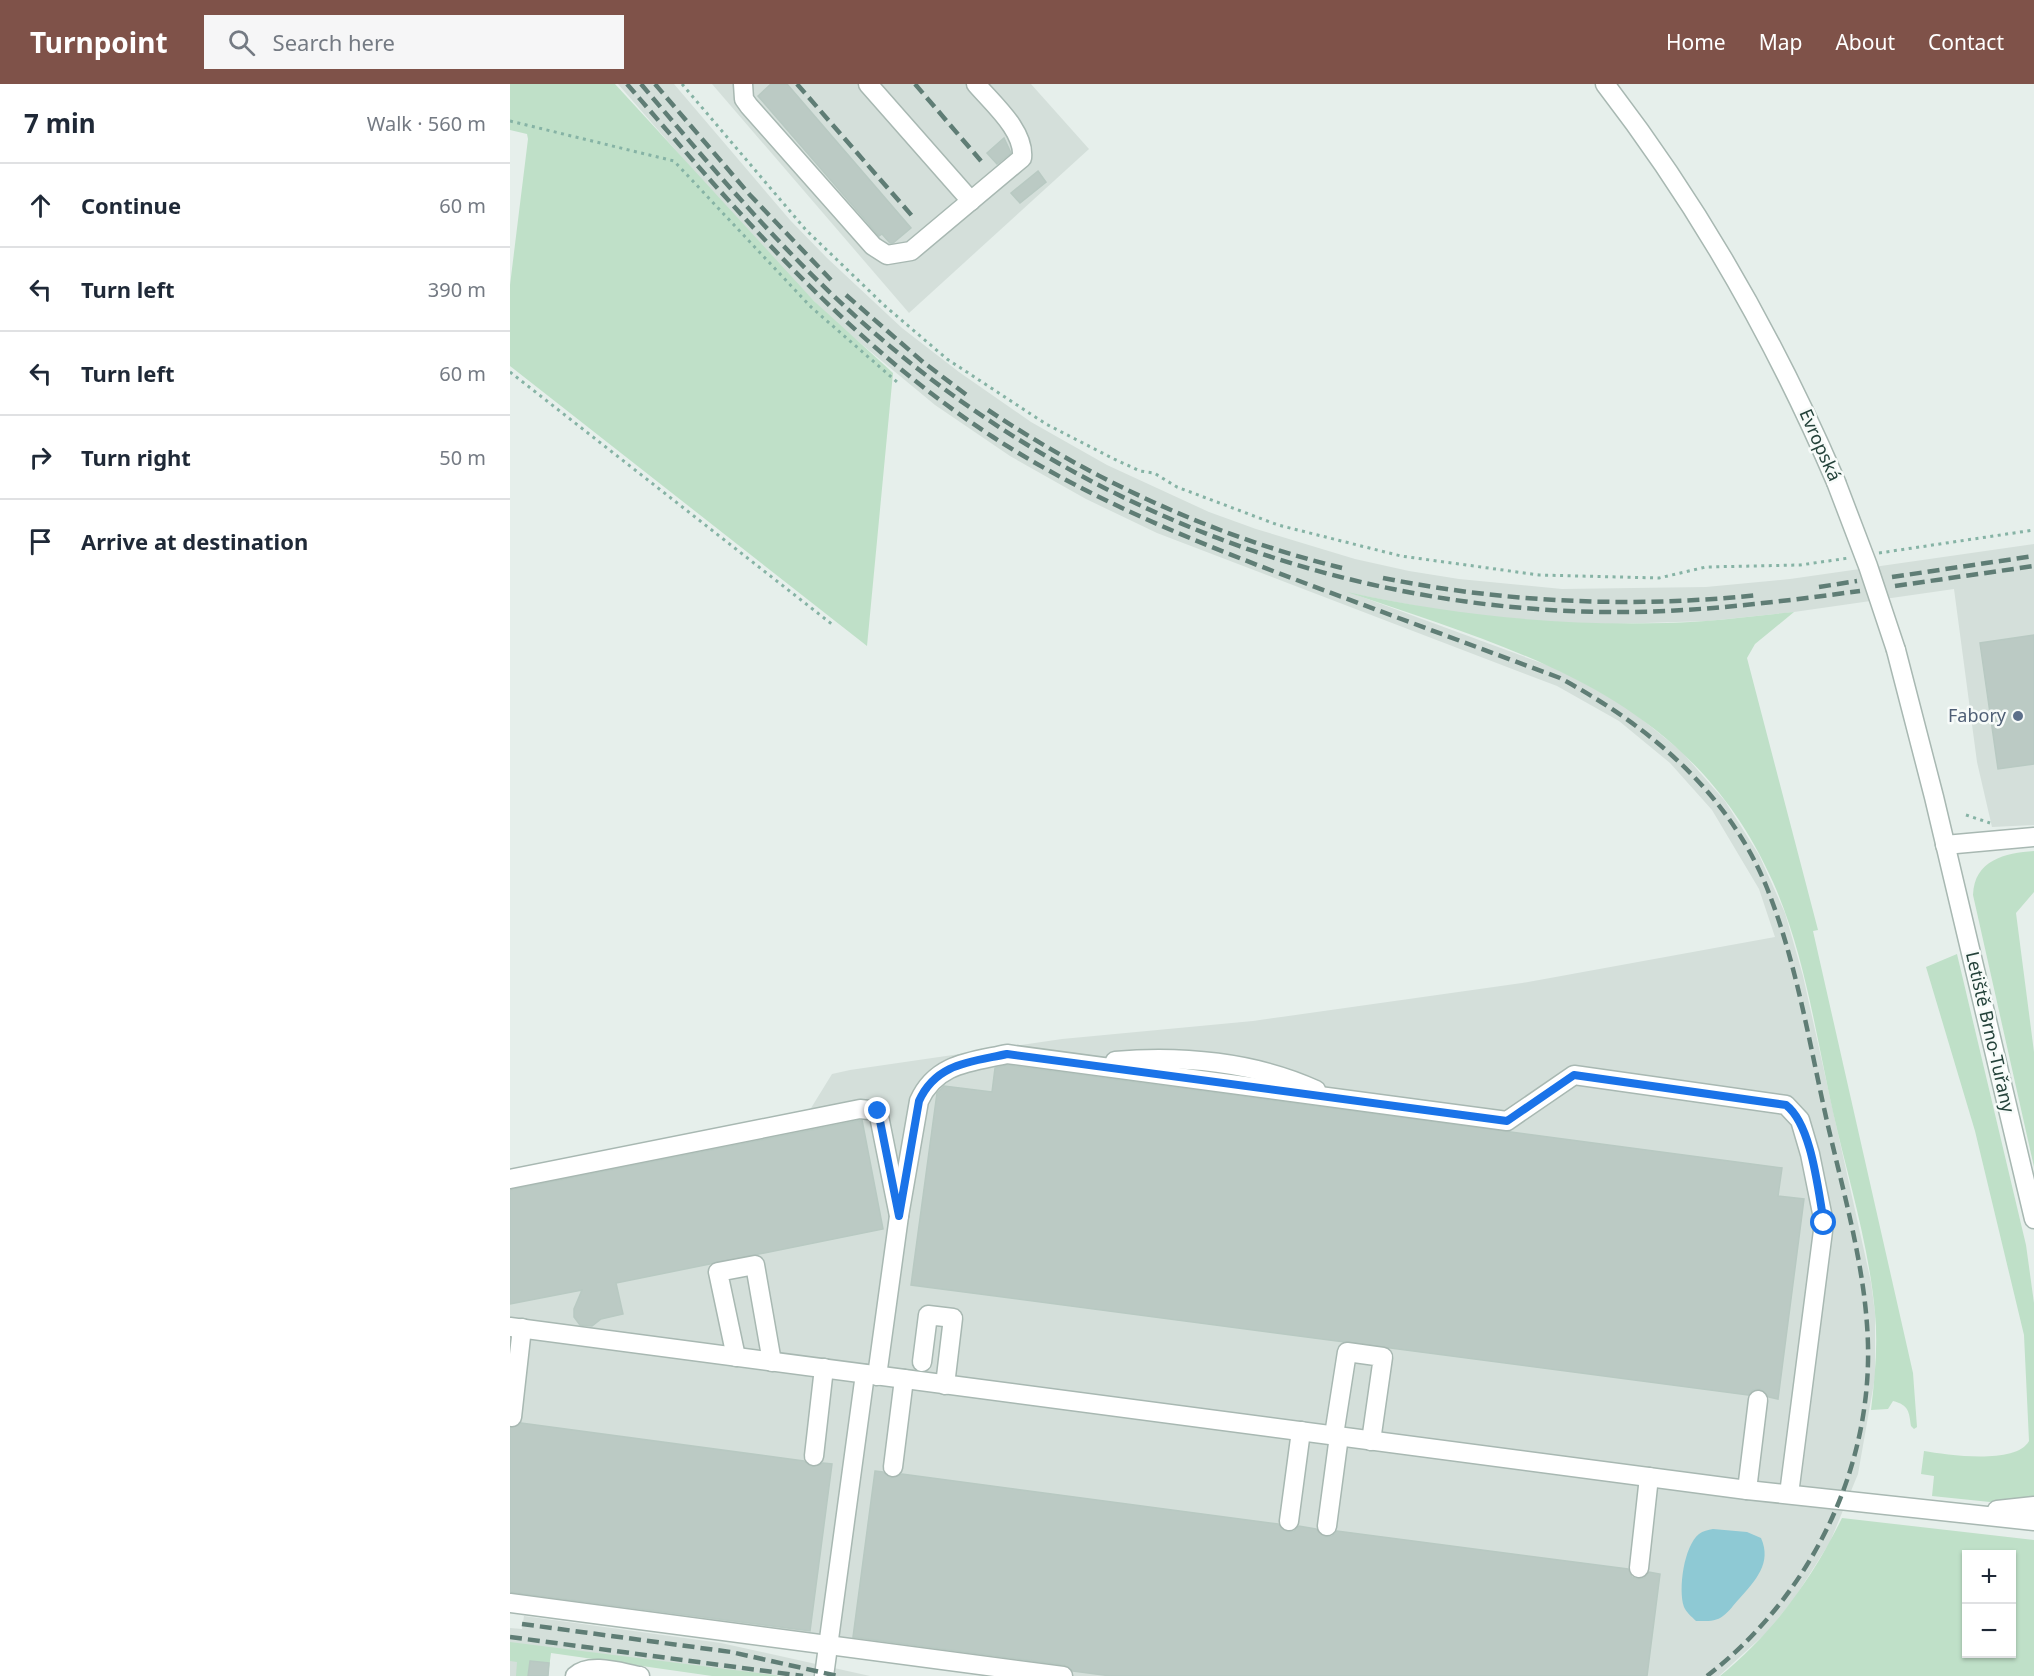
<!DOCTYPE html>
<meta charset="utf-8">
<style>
body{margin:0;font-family:"Noto Sans",sans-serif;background:#f6f6f7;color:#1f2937}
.controls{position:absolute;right:18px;bottom:18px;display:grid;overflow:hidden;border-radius:0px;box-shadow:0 2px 4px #0004}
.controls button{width:54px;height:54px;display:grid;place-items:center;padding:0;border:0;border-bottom:2px solid #e0e1e3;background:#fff;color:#1f2937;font:30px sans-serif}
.stop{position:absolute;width:18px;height:18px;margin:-14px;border:4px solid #1a73e8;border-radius:50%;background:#fff}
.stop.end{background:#1a73e8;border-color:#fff;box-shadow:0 2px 6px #0008}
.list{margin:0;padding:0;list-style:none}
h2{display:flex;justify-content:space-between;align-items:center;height:78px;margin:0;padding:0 24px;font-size:26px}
h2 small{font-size:20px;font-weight:400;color:#747a83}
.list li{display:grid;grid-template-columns:39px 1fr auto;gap:18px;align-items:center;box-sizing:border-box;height:84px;padding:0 24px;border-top:2px solid #e0e1e3}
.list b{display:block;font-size:22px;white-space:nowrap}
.list em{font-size:20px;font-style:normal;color:#747a83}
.icon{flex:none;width:33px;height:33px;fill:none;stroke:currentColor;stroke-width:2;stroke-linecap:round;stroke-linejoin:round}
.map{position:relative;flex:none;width:1524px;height:1592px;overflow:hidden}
header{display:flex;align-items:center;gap:36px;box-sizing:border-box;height:84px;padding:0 30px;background:#7f5249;color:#fff}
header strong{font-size:28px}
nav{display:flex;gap:33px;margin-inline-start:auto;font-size:21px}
.search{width:420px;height:54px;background:#f6f6f7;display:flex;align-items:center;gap:15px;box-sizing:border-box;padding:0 21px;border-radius:0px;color:#747a83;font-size:22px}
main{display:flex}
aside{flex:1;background:#fff}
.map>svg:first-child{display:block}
.built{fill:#d4dfda}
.green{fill:#bfe0c8;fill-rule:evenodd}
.water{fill:#8ec9d4}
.building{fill:#bbcac4;stroke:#b8c9c2;stroke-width:1.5}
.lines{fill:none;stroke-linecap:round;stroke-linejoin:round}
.minor-casing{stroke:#a8b8b2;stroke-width:21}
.path{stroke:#86b3a5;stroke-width:3;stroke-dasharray:3 4.5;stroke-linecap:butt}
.minor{stroke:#fff;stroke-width:18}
.rail{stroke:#5f7d75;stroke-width:4.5;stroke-dasharray:12 6;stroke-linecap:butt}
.minor-bridge-casing{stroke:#a8b8b2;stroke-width:21;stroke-linecap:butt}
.minor-bridge{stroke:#fff;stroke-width:18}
.route{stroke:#1a73e8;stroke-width:8}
.service-dot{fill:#5c6f8a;stroke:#f7fbf9;stroke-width:2}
.labels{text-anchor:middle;stroke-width:5;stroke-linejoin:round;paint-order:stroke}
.street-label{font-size:18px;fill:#24423a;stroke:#f7fbf9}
.service-label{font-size:18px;fill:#4e5e75;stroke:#f7fbf9;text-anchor:end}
</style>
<header>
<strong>Turnpoint</strong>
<div class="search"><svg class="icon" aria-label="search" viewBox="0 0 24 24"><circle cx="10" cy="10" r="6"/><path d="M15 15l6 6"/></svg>Search here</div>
<nav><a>Home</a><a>Map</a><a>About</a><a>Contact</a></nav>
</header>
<main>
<aside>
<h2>7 min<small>Walk · 560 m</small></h2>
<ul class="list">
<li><svg class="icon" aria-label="ahead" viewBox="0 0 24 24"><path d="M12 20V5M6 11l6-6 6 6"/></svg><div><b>Continue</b></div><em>60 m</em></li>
<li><svg class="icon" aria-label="left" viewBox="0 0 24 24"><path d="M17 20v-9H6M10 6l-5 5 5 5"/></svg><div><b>Turn left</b></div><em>390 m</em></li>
<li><svg class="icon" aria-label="left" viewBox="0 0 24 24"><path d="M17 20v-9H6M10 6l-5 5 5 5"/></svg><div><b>Turn left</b></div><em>60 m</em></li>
<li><svg class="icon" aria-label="right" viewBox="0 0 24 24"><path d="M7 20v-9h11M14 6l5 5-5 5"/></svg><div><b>Turn right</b></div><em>50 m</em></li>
<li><svg class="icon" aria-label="arrive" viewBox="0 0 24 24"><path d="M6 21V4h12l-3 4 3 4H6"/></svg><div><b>Arrive at destination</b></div></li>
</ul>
</aside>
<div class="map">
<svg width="1524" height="1592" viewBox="0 0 1524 1592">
<rect width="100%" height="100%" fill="#e6efeb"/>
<g class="built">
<polygon points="108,0 164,0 280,136 317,174 392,244 449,288 521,338 597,381 699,428 746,445 845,475 899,487 949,495 1052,505 1196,503 1280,495 1524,460 1524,741 1482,743 1467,678 1444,505 1284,528 1198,537 1103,540 1050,539 944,529 844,510 1053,587 1118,624 1171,667 1215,717 1249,771 1275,829 1293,892 1361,1198 1365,1229 1365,1293 1348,1390 1320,1458 1284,1515 1256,1549 1209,1592 525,1592 0,1523 0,1089 298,1029 322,990 340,986 552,955 743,937 1012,899 1265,853 1249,805 1202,726 1160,679 1109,637 1047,602 647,449 576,415 500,372 425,321 326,239 250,163"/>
<polygon points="202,0 521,0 579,65 399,229"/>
<polygon points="14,1532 211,1559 360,1592 239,1592 23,1564 40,1572 38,1592 0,1592 0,1544 12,1545"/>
</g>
<g class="green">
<polygon points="0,0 105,0 304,217 383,289 357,562 0,282 0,201 18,55 17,50 0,46"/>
<path d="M837 508C943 531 1048 542 1157 539 1199 538 1242 532 1284 528L1245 560 1237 574 1308 846 1303 847 1403 1289 1407 1343 1404 1345 1401 1342C1399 1328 1399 1321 1383 1317L1378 1325 1361 1326C1365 1293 1368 1261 1365 1229 1359 1161 1338 1094 1323 1028 1306 952 1295 870 1263 798 1180 612 1013 568 837 508Z"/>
<path d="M1524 767V808L1506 829 1524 968V1083L1463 811C1464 776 1495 769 1524 767Z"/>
<path d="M1447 870 1516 1161 1524 1219V1414L1480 1418 1422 1412 1424 1392 1411 1390 1414 1367C1437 1371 1506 1381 1519 1357L1514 1251 1465 1047 1416 883Z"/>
<path d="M1332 1434 1524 1456V1592H1210C1263 1549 1302 1495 1332 1434ZM1456 1470H1502V1570H1456Z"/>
<polygon points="0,1558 272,1592 202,1592 41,1569 38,1592 6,1592 7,1578 0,1577"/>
</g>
<path class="water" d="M1203 1445 1237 1448 1251 1454C1262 1479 1246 1496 1229 1515 1224 1520 1219 1528 1213 1532 1206 1538 1195 1537 1186 1537 1182 1533 1176 1528 1174 1523 1168 1505 1174 1462 1189 1450 1193 1447 1198 1446 1203 1445Z"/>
<g class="building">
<polygon points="261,0 277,0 401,144 383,159 380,159 372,150 369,152 248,12"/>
<polygon points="494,54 501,69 487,80 477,69"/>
<polygon points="528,87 536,98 510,119 501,109"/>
<polygon points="1524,551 1524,680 1488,685 1470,559"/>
<polygon points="497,981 1272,1084 1268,1112 1294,1115 1268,1315 1259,1313 1250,1305 1243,1306 1238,1311 401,1201 427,1009 434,1002 482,1008 485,984"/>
<polygon points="352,1036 373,1145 106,1199 113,1230 91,1235 82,1242 70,1241 64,1233 64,1225 72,1206 0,1220 0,1106"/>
<polygon points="11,1339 294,1377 302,1383 313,1379 322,1380 300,1547 0,1508 0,1344"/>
<polygon points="365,1387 373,1388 381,1394 392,1390 768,1440 777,1448 784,1447 789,1442 806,1445 815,1453 822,1452 827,1447 1118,1485 1122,1493 1127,1495 1134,1494 1139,1488 1150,1490 1137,1592 601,1592 563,1587 554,1581 343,1553"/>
<polygon points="20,1577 39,1579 38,1592 18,1592"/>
</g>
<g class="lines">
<defs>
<g id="minor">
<path d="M233 0 234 15 239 22 363 162 377 171 401 167 512 74C515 47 483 20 466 0"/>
<polyline points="358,0 461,117"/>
<path d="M1095 0C1190 123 1265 256 1326 398"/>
<polyline points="1386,566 1424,713 1524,1135"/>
<polyline points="1435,761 1524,753"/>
<path d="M605 977C671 971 745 978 806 1006"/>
<polyline points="0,1095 350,1025 368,1027 389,1132 367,1292"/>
<path d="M389 1132 409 1017C426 979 461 978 497 970L997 1037 1064 991 1276 1021 1290 1036 1300 1070 1314 1139 1279 1410"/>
<polyline points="0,1243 1237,1406 1524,1437"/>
<polyline points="226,1273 208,1188 245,1181 262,1278"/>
<polyline points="412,1278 418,1231 443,1234 435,1301"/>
<polyline points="2,1333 12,1244"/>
<polyline points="824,1351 837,1268 873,1273 861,1357"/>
<polyline points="304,1372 314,1284"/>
<polyline points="383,1383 394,1295"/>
<polyline points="1237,1406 1248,1316"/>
<polyline points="1487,1426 1524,1422"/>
<polyline points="779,1437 791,1347"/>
<polyline points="817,1442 829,1352"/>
<polyline points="1129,1484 1139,1393"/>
<polyline points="0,1519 553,1592"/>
<path d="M65 1592C80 1578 112 1589 130 1592"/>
<polyline points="314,1592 355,1290"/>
</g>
</defs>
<use href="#minor" class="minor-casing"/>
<g class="path">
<polyline points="172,0 296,146 375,222 437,275 536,340 604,375 630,387 644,389 667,403 768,441 891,472 1029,491 1149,494 1196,483 1290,481 1339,474"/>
<polyline points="0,37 164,77 301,223 387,298"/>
<polyline points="0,288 323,541"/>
<polyline points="1369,469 1524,446"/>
<polyline points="1456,731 1480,739"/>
</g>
<use href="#minor" class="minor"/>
<g class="rail">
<path d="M117 0C228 129 338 259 483 353 586 420 701 464 816 507 894 536 972 565 1050 594 1139 642 1218 708 1257 804 1286 877 1299 957 1316 1033 1333 1108 1356 1184 1358 1261 1361 1390 1298 1514 1197 1592"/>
<path d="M131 0C203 85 276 172 361 246 564 424 829 526 1099 528 1183 529 1267 518 1350 507"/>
<polyline points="145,0 240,111 321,196"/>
<polyline points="287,0 403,133"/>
<polyline points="405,0 471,77"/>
<polyline points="336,211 413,278 458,312"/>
<path d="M478 326C586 398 706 453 832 484"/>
<polyline points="1382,493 1524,472"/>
<path d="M873 494C998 519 1123 524 1249 511"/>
<polyline points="1385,502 1524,482"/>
<polyline points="1309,503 1347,497"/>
<polyline points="12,1540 221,1568 328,1592"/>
<polyline points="0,1553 293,1592"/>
</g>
<defs>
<polyline id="minor-bridge" points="1326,398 1358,482 1386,566"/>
</defs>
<use href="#minor-bridge" class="minor-bridge-casing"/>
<use href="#minor-bridge" class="minor-bridge"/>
</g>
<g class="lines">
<path class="route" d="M368 1027 389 1132 409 1017C426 979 461 978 497 970L997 1037 1064 991 1276 1021C1302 1041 1308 1107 1314 1139"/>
</g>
<circle class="service-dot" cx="1508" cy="632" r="6"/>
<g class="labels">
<g class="street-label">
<text transform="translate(1310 361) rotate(66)" y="6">Evropská</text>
<text transform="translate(1480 948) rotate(77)" y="6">Letiště Brno-Tuřany</text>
</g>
<g class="service-label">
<text x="1496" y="638">Fabory</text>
</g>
</g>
</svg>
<div class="controls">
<button>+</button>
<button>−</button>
</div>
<div class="stop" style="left:1314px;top:1139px"></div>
<div class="stop end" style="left:368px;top:1027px"></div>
</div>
</main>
